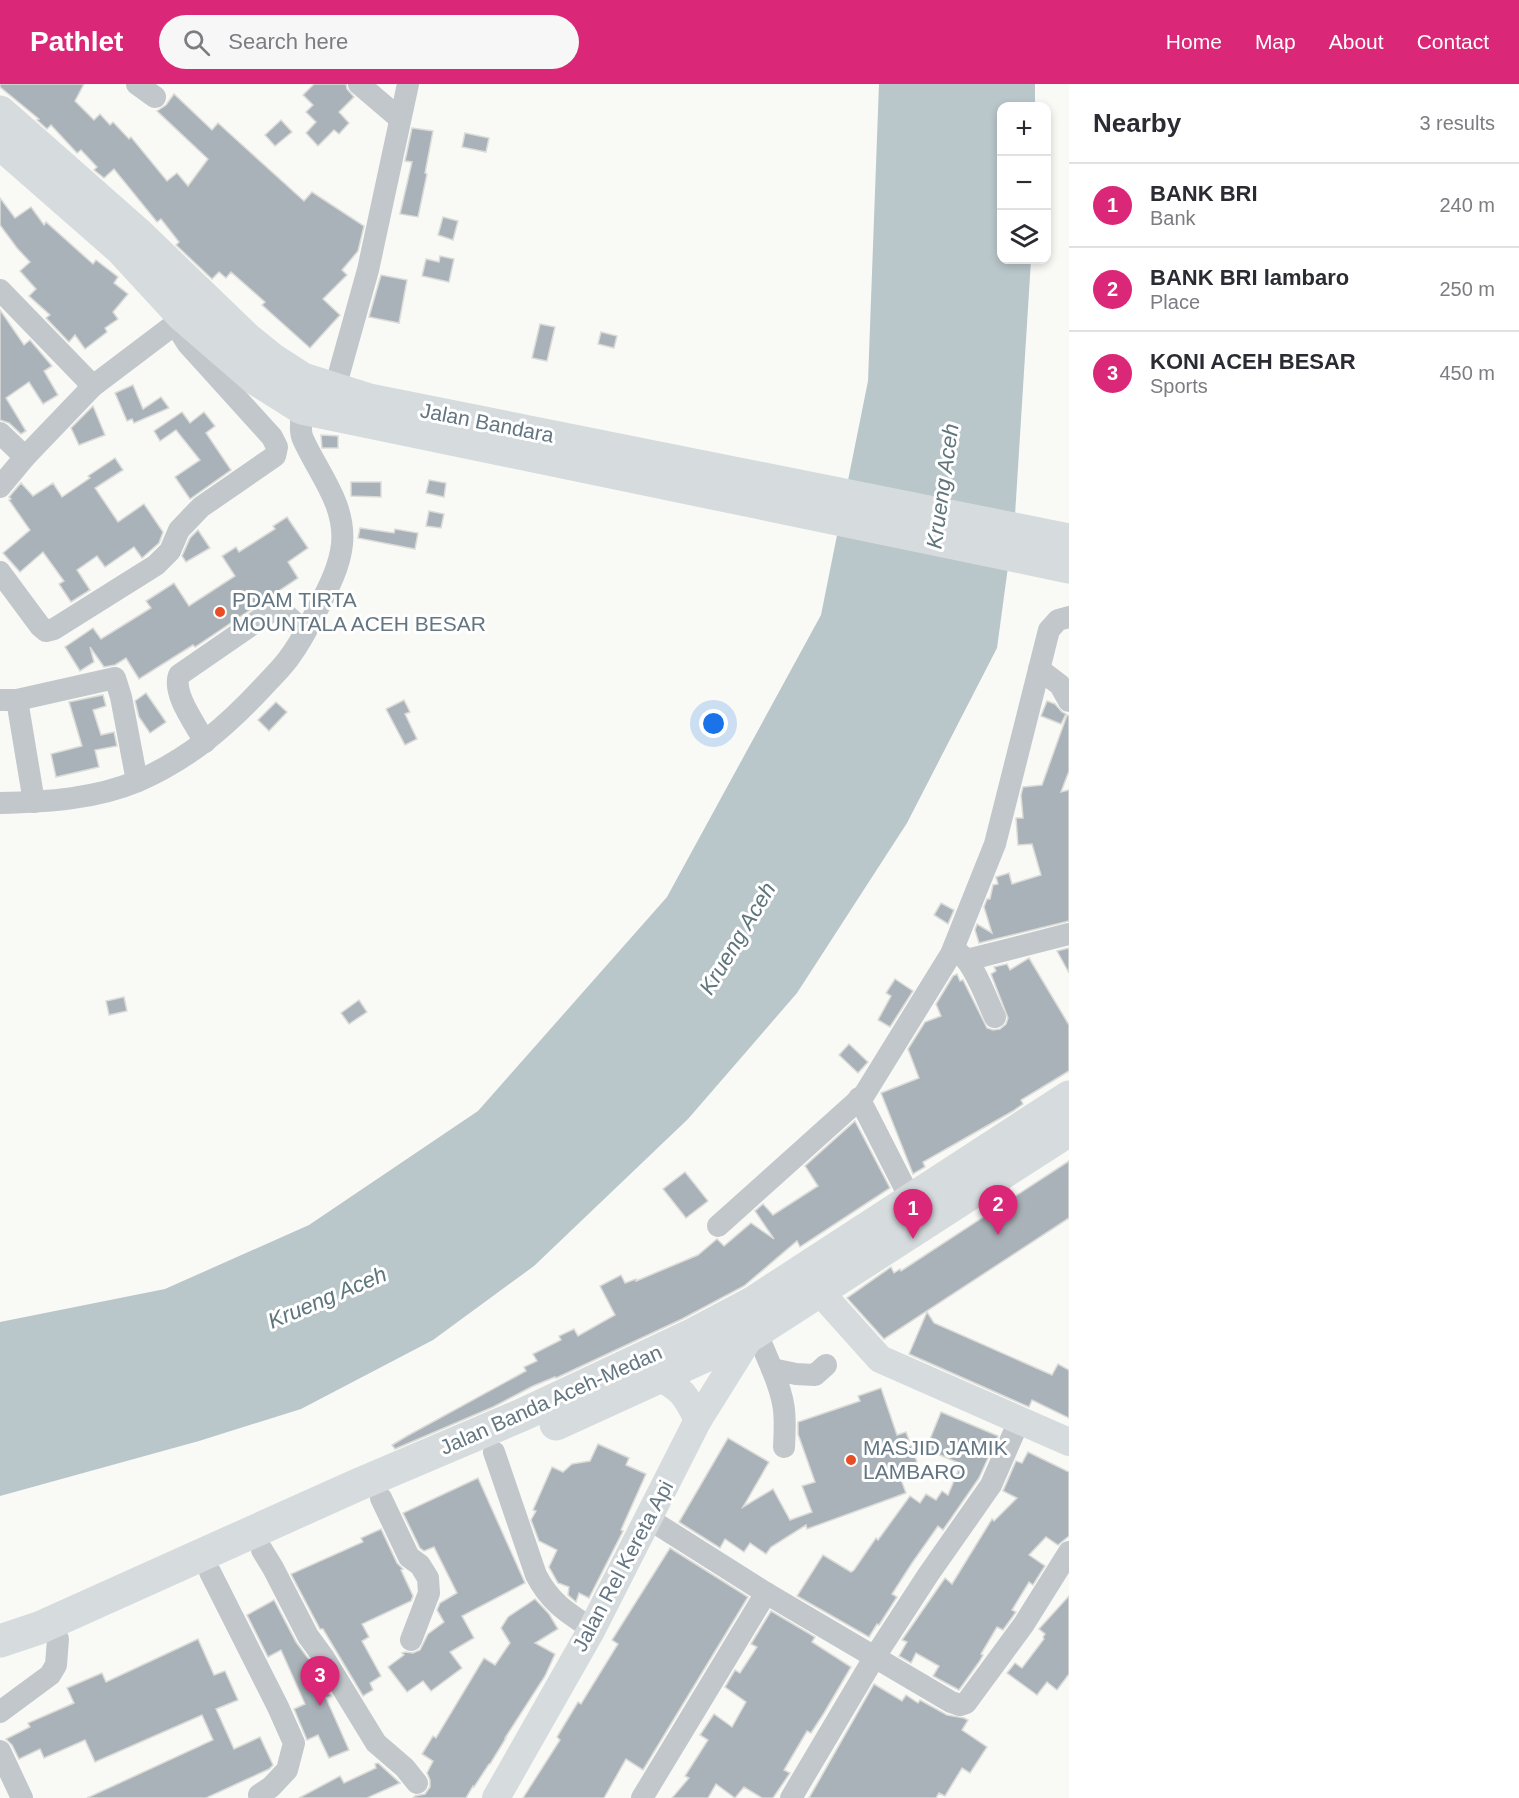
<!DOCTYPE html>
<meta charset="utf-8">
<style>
body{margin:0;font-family:Helvetica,sans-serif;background:#f7f7f7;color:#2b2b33}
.controls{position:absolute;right:18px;top:18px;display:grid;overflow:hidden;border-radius:12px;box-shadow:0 3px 9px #0003}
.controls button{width:54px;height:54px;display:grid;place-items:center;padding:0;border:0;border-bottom:2px solid #e1e1e2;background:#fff;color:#2b2b33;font:30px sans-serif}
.you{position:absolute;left:714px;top:640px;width:21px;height:21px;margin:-15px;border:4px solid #fff;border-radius:50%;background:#1a73e8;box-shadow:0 0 0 9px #1a73e833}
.badge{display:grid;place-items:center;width:39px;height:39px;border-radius:50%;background:#db2777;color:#fff;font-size:20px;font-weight:700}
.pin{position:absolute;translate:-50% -50px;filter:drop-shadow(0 2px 3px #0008)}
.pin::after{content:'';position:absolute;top:32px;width:21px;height:18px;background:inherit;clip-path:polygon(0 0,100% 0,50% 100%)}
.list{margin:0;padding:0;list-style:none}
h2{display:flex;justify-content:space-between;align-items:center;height:78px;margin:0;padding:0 24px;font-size:26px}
h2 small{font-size:20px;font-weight:400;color:#7c7c81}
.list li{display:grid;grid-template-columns:39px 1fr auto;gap:18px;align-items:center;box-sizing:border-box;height:84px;padding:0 24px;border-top:2px solid #e1e1e2}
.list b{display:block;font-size:22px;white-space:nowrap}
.list p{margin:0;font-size:20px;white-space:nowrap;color:#7c7c81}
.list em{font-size:20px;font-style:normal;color:#7c7c81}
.icon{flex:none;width:33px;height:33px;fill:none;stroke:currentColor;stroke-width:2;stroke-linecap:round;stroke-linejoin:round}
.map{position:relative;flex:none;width:1069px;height:1714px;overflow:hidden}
header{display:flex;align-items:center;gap:36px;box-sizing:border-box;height:84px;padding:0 30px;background:#db2777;color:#fff}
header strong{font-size:28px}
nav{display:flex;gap:33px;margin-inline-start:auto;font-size:21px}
.search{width:420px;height:54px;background:#f7f7f7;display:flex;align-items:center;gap:15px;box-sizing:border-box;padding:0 21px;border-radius:33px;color:#7c7c81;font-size:22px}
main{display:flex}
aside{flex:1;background:#fff}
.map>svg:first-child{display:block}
.water{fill:#b9c6ca}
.building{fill:#a9b2b8;stroke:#dbdbd8;stroke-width:1.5}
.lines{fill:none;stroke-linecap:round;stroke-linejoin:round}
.minor{stroke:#c2c7cb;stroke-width:22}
.major{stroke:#d6dbde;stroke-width:28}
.highway{stroke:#d6dbde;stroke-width:33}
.poi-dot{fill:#e94d26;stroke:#fff;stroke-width:2}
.labels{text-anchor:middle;stroke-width:6;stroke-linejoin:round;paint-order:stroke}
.street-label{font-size:21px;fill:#637682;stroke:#fff}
.poi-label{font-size:21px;fill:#637682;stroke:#fff;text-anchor:start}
.water-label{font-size:22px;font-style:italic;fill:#5e757c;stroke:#fff}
</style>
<header>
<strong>Pathlet</strong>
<div class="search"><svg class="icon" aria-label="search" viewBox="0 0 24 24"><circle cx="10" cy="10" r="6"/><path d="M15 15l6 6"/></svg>Search here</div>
<nav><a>Home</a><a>Map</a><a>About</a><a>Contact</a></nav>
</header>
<main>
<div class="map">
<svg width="1069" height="1714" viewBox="0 0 1069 1714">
<rect width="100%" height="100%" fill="#f9f9f6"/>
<polygon class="water" points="879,0 1035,0 1035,22 1002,22 1002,176 1031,176 1015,431 997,564 907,739 797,909 688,1035 534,1182 433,1256 301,1325 199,1357 0,1412 0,1238 165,1205 309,1141 478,1027 667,813 821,531 868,297"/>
<g class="building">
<polygon points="0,0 84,0 75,17 94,36 100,30 110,41 113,38 129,55 131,53 167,97 177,89 188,102 208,75 157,27 166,21 174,10 212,46 218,39 304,117 312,108 364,142 358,167 342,186 347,191 323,215 340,231 310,264 262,221 265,218 231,188 226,194 219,188 212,195 176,161 179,158 161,135 157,138 114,85 104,94 94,86 97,83 81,66 77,69 51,41 47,45 37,36 39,35 0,3"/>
<polygon points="314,0 346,0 347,5 354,13 339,28 349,39 339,50 334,46 318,62 306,49 316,38 306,28 313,21 303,11"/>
<polygon points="281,36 292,48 275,62 265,51"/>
<polygon points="412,44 433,47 425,89 427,90 418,133 400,130 412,78 405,77"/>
<polygon points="465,49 489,54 486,68 462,63"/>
<polygon points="0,114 15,134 31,123 44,141 46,138 93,180 96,176 118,193 114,199 128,210 113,228 118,235 105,244 107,248 85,265 75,251 69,258 66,255 46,234 50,231 29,212 36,205 20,187 30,178 17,164 0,141"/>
<polygon points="443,133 458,137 453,156 438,151"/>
<polygon points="440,172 454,175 449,198 422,192 426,175 439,178"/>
<polygon points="381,191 407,196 399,239 369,233"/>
<polygon points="0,226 24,261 30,256 52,282 44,287 58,311 43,320 29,298 6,314 26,347 21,350 9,339 0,336"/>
<polygon points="540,240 555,243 547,277 532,274"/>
<polygon points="601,248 617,252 614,264 598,260"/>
<polygon points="133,301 143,325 161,313 169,324 134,339 132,335 127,337 115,309"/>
<polygon points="93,322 105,351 79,361 71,344"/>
<polygon points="182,328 190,339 204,328 215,342 206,349 231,386 190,415 175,393 200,376 176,346 160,357 154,347"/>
<polygon points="321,351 338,352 338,364 322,364"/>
<polygon points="115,374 123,386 95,404 118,438 144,420 163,448 159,459 142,474 134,463 105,483 97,472 77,486 90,506 71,518 59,500 64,497 43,468 20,488 3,469 30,446 9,416 11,415 9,413 21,399 33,412 53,399 62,413 90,394 88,392"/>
<polygon points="429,396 446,399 444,413 426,409"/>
<polygon points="351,398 381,398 381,413 351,412"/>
<polygon points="429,427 444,430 441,444 426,442"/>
<polygon points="287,433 308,464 288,478 298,494 195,563 193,561 139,595 126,574 115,581 104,583 90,563 94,578 80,587 65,563 93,544 101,555 151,524 146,517 174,499 189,522 235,492 222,472 236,463 239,468 275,445 273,442"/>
<polygon points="360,444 394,449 395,445 418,449 415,465 358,454"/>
<polygon points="198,446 210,464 186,478 182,472 190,454"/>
<polygon points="146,609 166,638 150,649 139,633 135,617"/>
<polygon points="103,611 106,622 93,626 101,651 114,648 117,662 95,666 99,683 56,693 51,670 82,662 69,618"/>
<polygon points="404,616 410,628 405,630 417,655 405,661 386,625"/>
<polygon points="1047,617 1055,620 1062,628 1066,630 1061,640 1041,632"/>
<polygon points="276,618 287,628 269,647 258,636"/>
<polygon points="1067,631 1069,632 1069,687 1061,708 1069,706 1069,837 979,859 975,846 977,840 992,849 984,823 987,815 990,815 993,801 998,800 996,793 1009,789 1012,800 1041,791 1032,760 1018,761 1016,734 1023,734 1021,711 1023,703 1042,701"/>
<polygon points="941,819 954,826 948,840 934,831"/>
<polygon points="1069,864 1069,889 1057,867"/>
<polygon points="1029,874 1069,941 1069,987 1021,1016 1023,1020 1013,1027 923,1078 925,1083 913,1090 881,1009 919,994 908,965 925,938 941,932 936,920 953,892 957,890 960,897 963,896 987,944 993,946 1000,945 1006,940 1008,934 991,890 996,887 994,883 1007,880 1010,886"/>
<polygon points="895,895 913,907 890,943 878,936 891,912 886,909"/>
<polygon points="124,913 127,927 109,931 106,917"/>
<polygon points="359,916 367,928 349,940 341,929"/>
<polygon points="849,960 868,978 858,989 839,971"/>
<polygon points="855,1037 890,1104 800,1163 797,1157 744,1202 682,1235 556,1294 555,1293 533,1302 493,1323 395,1365 392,1361 407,1352 526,1287 524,1283 537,1277 533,1270 561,1256 559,1252 574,1245 578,1252 615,1231 600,1202 621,1191 625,1199 636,1195 636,1197 698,1171 717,1155 724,1162 751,1139 774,1155 755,1127 763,1120 773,1131 818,1102 805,1082"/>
<polygon points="1069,1077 1069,1134 884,1255 847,1214 891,1183 894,1189 900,1185 901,1187"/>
<polygon points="685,1088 708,1117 686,1134 663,1105"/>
<polygon points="927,1228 934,1239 1052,1291 1058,1280 1069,1286 1069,1334 1032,1316 1029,1323 909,1270"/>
<polygon points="881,1304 897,1351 906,1348 917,1378 897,1385 906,1409 807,1445 806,1441 771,1463 766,1470 750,1459 744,1468 725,1455 720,1464 679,1438 728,1354 769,1378 743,1423 773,1405 790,1436 812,1428 802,1402 815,1398 798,1350 798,1338 860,1317 858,1312"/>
<polygon points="941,1328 998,1352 979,1394 943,1446 938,1442 912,1479 892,1510 897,1513 879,1541 877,1540 869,1553 797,1512 823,1471 851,1488 854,1486 876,1454 878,1456 910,1412 920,1419 926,1410 936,1416 942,1407 948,1411 961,1380 926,1365"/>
<polygon points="598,1360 629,1374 626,1381 646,1390 621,1446 623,1447 589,1514 579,1509 576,1518 568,1511 569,1503 558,1499 549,1483 557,1466 539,1457 531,1436 536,1427 533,1426 552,1383 563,1388 572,1380 590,1377"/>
<polygon points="1028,1368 1069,1388 1069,1452 1058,1461 1046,1453 1029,1471 1045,1482 1033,1501 1029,1498 1012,1526 1016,1528 1003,1546 997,1543 981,1570 983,1571 979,1578 959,1606 933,1592 939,1582 916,1569 911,1579 899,1572 907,1558 902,1556 945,1494 952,1500 992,1435 994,1437 1017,1414 1003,1407 1016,1377 1022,1379"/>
<polygon points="478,1394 525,1499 462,1532 474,1554 450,1568 462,1584 431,1607 423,1597 407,1608 388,1583 404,1571 402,1569 405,1568 413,1569 420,1566 428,1550 444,1538 437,1526 440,1519 457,1509 434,1463 424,1467 420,1464 403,1429"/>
<polygon points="381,1445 397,1479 403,1485 401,1486 413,1512 411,1517 362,1540 369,1553 362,1557 381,1592 370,1599 373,1606 363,1612 323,1545 320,1545 291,1490 363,1458 361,1454"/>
<polygon points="670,1464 748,1513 643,1686 626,1675 604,1714 523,1714 560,1656 557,1653 578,1618 581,1620 618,1560 612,1556"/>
<polygon points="1069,1512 1069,1590 1057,1606 1047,1598 1037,1611 1007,1589 1015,1579 1022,1584 1044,1555 1043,1553 1045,1550 1039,1545"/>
<polygon points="535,1515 549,1530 558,1545 535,1559 555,1570 545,1592 505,1654 506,1654 490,1680 489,1680 474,1703 473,1702 466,1714 413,1714 415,1712 425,1710 430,1703 430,1696 427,1689 433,1677 422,1670 433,1652 436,1654 484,1574 495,1581 510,1559 501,1544 508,1533"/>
<polygon points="274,1516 296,1558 310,1577 317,1594 319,1592 331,1612 326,1614 349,1666 329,1674 318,1651 307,1656 294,1625 305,1620 281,1566 268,1573 247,1531"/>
<polygon points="771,1527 815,1553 812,1558 851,1583 824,1629 811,1649 807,1647 784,1686 790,1689 773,1714 762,1714 744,1703 735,1714 716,1700 708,1714 672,1714 689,1694 685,1692 708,1656 700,1651 714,1630 732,1643 746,1618 725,1603 735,1586 740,1589 757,1563 751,1560"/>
<polygon points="198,1555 214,1591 225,1587 238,1616 216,1625 234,1665 260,1653 273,1681 269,1685 206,1714 87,1714 213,1656 202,1631 95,1678 85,1656 44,1674 40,1665 19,1675 12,1661 6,1655 30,1643 28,1639 74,1619 67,1604 102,1589 106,1598"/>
<polygon points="874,1600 902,1617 906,1611 918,1619 920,1616 947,1631 964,1634 968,1636 962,1646 987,1663 970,1689 962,1684 945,1712 939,1709 936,1714 809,1714"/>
<polygon points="378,1679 400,1699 367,1714 299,1714 340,1692 344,1699 376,1684 375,1680"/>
</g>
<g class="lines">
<g class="minor">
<polyline points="137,0 155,13"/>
<polyline points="359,0 400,35"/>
<polyline points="0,206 93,302 175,240 181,230"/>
<polyline points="335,304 368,186 408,0"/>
<polyline points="0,349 25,373"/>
<polyline points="0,403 25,373 93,302"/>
<polyline points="0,488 40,542 46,547 54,545 156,481 170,467 179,446 201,423 275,372 277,363 272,353 187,259 175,240"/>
<polyline points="1039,585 1060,601 1069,617"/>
<polyline points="0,616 17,616 115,594 121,613 137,697"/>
<polyline points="17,616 34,718"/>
<path d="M205 658C196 641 172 610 179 591L273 526H281L305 548"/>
<path d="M0 719C47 718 95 715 138 697 189 675 227 642 264 602 273 592 284 582 291 571 302 556 310 540 318 524 328 505 340 482 342 460 346 420 318 389 303 355 299 347 302 333 302 324"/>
<path d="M957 868C973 875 987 917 995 933"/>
<polyline points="967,876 1069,850"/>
<polyline points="859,1014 911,1116"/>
<polyline points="718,1142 864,1011 951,870 995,760 1049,546 1058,536 1069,533"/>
<polyline points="756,1247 772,1285 796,1290 815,1291 826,1281"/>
<path d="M772 1285C785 1317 786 1328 784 1363"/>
<path d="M494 1368 536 1491C550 1518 566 1528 592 1545"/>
<polyline points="381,1414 409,1473 420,1481 428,1494 429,1509 411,1556"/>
<polyline points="649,1435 766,1509 951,1618 960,1621 966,1619 1024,1540 1069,1468"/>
<polyline points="262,1466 273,1484 308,1552 324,1574 376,1659 405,1684 417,1699"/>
<polyline points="210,1488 278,1623 294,1659 287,1686 271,1703 259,1711"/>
<polyline points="0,1628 50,1591 56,1581 58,1555"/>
<polyline points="0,1667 22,1714"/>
<polyline points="642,1714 766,1509"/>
<polyline points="791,1714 874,1574 928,1491 991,1401 1019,1337"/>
</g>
<g class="major">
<polyline points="819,1207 880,1275 1069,1358"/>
<path d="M658 1294C682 1303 687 1314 698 1336"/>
<polyline points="496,1714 592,1545 698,1336 751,1251"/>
</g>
<g class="highway">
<polyline points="0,28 136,148 246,254 272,275 303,295 369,316 1069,456"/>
<polyline points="0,59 121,165 181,230 256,295 302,324 1069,483"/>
<polyline points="556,1340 751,1251 1069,1046"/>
<polyline points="0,1557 39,1544 355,1402 524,1330 690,1252 754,1218 1069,1013"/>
</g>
</g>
<g class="poi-dot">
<circle cx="220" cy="528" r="6"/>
<circle cx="851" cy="1376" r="6"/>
</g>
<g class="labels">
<g class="street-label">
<text transform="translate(487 339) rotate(11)" y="7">Jalan Bandara</text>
<text transform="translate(551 1316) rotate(-24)" y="7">Jalan Banda Aceh-Medan</text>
<text transform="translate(623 1482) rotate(-62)" y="7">Jalan Rel Kereta Api</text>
</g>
<g class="poi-label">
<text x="232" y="523">PDAM TIRTA<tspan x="232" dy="24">MOUNTALA ACEH BESAR</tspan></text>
<text x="863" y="1371">MASJID JAMIK<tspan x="863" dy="24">LAMBARO</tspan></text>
</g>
<g class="water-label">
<text transform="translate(942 402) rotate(-82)" y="8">Krueng Aceh</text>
<text transform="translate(737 854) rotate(-59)" y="8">Krueng Aceh</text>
<text transform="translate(327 1213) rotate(-23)" y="8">Krueng Aceh</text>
</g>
</g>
</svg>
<div class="controls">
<button>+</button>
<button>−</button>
<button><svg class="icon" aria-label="layers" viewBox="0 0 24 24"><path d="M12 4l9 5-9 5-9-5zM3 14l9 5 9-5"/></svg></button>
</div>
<div class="you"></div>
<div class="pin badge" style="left:913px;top:1155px">1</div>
<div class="pin badge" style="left:998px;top:1151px">2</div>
<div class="pin badge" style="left:320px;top:1622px">3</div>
</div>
<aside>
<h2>Nearby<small>3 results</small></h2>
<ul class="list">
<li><span class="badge">1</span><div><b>BANK BRI</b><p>Bank</p></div><em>240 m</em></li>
<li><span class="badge">2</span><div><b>BANK BRI lambaro</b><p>Place</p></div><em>250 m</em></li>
<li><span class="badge">3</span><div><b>KONI ACEH BESAR</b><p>Sports</p></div><em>450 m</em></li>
</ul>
</aside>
</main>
